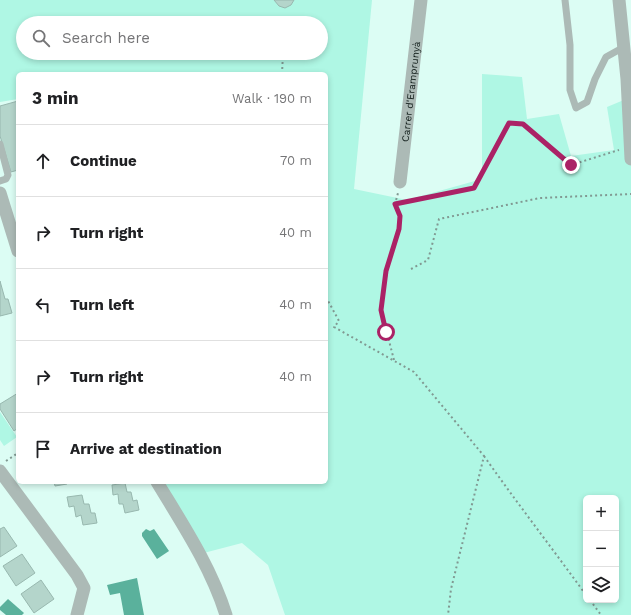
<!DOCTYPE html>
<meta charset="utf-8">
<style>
body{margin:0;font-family:"Work Sans",sans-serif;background:#f6f6f6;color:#202124}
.controls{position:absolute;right:12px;bottom:12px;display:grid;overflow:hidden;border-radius:6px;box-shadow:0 2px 6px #0003}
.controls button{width:36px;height:36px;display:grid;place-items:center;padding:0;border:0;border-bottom:1px solid #e0e0e0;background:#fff;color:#202124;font:20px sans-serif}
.stop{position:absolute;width:12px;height:12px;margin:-9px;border:3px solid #ab2266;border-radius:50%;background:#fff}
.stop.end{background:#ab2266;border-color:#fff;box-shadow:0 1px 4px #0008}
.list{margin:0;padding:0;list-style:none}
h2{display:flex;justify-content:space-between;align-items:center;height:52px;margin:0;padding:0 16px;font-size:17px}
h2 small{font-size:13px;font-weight:400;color:#757577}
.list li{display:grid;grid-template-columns:26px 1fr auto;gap:12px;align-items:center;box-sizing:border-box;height:72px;padding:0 16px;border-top:1px solid #e0e0e0}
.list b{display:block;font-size:15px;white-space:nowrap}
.list em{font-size:13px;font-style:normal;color:#757577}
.icon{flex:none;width:22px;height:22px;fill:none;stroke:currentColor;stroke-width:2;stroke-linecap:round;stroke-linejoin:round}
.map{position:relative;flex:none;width:631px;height:615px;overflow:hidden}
.search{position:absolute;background:#fff;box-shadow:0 2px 6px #0003;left:16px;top:16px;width:312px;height:44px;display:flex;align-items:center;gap:10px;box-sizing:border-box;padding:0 14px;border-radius:22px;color:#757577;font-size:15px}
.panel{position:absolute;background:#fff;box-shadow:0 2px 6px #0003;left:16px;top:72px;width:312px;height:412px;border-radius:6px}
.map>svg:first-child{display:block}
.green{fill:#aff7e4;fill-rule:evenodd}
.water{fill:#5ab19c}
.building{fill:#b4d5cb;stroke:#98b8af}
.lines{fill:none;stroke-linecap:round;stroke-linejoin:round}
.path{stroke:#819992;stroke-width:2;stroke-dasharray:2 3;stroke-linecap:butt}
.service{stroke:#acbab6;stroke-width:7}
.minor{stroke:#acbab6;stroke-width:13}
.route{stroke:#ab2266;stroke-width:5}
.labels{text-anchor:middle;stroke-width:3;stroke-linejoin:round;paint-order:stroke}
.street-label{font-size:10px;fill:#101c19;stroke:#fff}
</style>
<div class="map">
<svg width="631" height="615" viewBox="0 0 631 615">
<rect width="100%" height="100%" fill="#dcfdf4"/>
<g class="green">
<path d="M0 0H372L354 189 407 200 482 179V74L522 77 527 119 559 114 571 156 614 150 607 107 631 97V615H285L268 565 242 543 196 555 150 482H326V74H18V99L0 102ZM23 23H321V53H23ZM586 498H616V600H586Z"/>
<polygon points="0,412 17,437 4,446 0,440"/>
</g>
<g class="water">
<polygon points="146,529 150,531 154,529 169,551 157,559 142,536 142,533"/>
<polygon points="137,578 144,615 124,615 120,593 110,595 107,585"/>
<polygon points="8,599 24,613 22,615 6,615 0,610 0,607"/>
</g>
<g class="building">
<polygon points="274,0 294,0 291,5 285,8 279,6"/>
<polygon points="18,101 18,170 11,172 0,136 0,106"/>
<polygon points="0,281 5,299 8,299 12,313 0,316"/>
<polygon points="18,393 18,428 14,431 0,409 0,404"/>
<polygon points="54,482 67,482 67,484 55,486"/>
<polygon points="125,483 127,492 131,492 133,501 137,500 139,510 125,513 123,504 119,504 118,494 113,495 112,485"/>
<polygon points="82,495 84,504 89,504 91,513 95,513 97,523 83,525 81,515 76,517 74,506 69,507 67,497"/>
<polygon points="4,527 17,546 0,557 0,529"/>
<polygon points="22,554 35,573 16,586 3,566"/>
<polygon points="41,580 54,599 34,613 21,594"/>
</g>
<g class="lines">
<g class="path">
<polyline points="282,74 283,53"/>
<polyline points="395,204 473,188 509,123 523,124 571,165 619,150"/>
<polyline points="411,269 428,260 439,219 540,198 631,194"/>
<polyline points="326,297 339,321 334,327 414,372 484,456 451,589 448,615"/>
<polyline points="394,360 381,310 387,271 399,229 400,216 395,204 398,193"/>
<path d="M484 456C517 503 552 548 586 595"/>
<polyline points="6,461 18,453"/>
<polyline points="590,600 601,615"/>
</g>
<g class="service">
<polyline points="565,0 570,45 570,90 576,108 587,102 595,79 606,57 624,47"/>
<polyline points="0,144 8,175 6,179 0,181"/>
</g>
<g class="minor">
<polyline points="619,0 627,79 631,159"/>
<path id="s1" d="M400 182 421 0"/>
<polyline points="0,193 18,251"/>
<polyline points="0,471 77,575 84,588 77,615"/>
<path d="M157 482C183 525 211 567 226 615"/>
</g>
</g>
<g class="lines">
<polyline class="route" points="386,332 381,310 386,271 399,229 400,216 395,204 474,188 509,123 523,124 571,165"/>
</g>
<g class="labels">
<g class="street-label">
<text dy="4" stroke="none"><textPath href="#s1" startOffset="91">Carrer d'Eramprunyà</textPath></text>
</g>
</g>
</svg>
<div class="controls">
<button>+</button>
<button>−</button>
<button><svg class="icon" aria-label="layers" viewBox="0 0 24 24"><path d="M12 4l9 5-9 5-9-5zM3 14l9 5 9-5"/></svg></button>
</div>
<div class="stop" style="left:386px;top:332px"></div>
<div class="stop end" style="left:571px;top:165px"></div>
<div class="search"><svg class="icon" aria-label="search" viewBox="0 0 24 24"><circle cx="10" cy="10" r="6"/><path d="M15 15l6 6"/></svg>Search here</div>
<section class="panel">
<h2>3 min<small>Walk · 190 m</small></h2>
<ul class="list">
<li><svg class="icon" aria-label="ahead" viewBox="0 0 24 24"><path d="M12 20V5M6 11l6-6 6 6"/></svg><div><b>Continue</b></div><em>70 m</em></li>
<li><svg class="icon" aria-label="right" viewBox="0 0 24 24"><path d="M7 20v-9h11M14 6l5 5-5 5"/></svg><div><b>Turn right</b></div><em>40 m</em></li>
<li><svg class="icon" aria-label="left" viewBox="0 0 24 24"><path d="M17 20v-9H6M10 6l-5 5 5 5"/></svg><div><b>Turn left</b></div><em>40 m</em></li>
<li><svg class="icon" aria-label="right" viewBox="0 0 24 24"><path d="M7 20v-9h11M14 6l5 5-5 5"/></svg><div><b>Turn right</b></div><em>40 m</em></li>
<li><svg class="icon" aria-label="arrive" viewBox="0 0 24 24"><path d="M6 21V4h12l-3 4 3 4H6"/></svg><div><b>Arrive at destination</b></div></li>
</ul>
</section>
</div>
